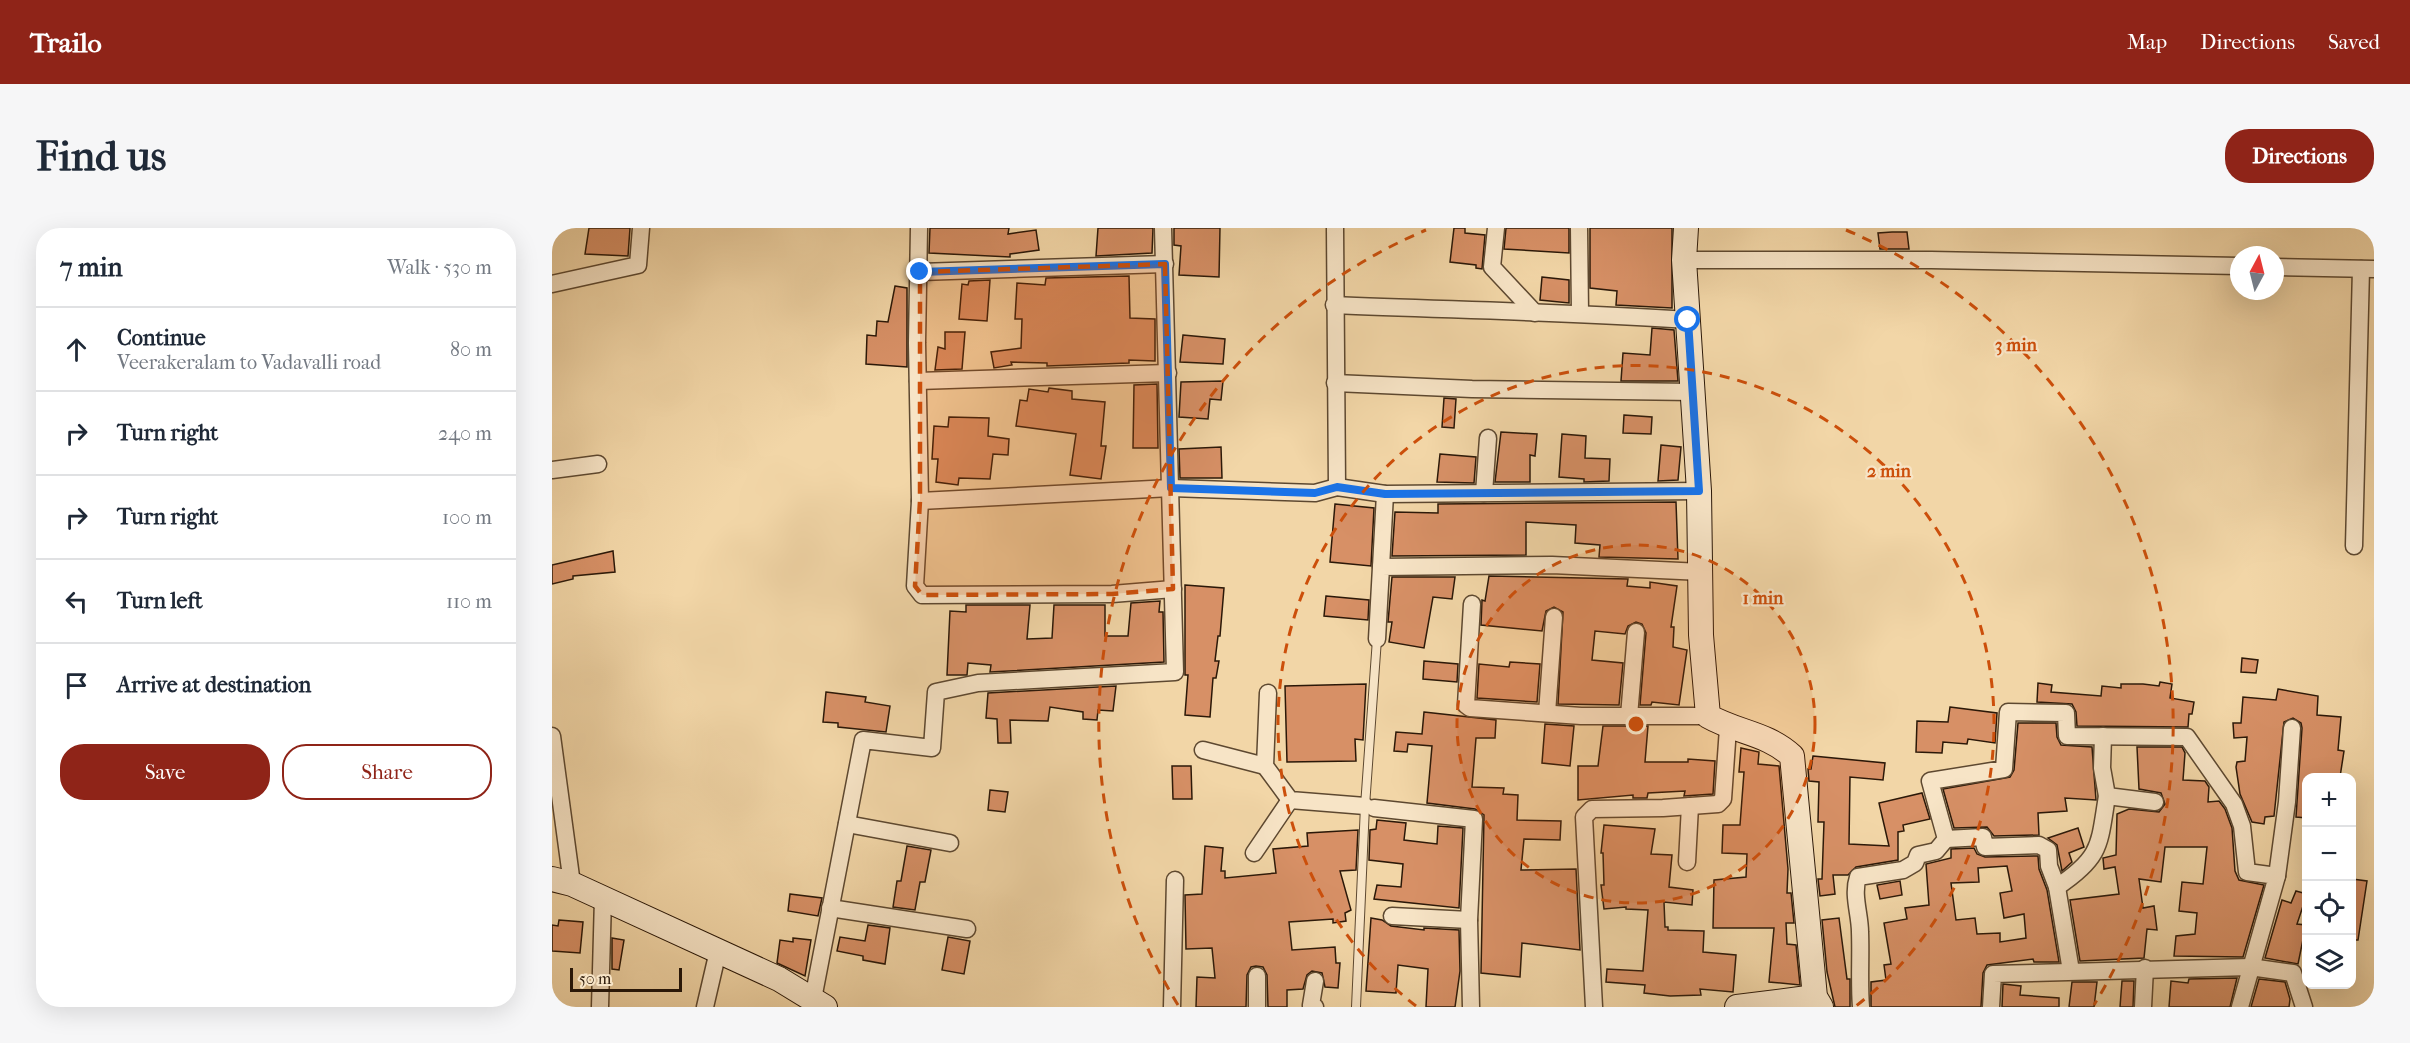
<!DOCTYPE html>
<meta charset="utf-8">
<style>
body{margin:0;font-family:"IM FELL French Canon",serif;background:#f6f6f7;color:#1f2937}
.controls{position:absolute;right:18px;bottom:18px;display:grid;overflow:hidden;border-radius:12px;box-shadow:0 6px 24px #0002}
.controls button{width:54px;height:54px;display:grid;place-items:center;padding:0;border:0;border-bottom:2px solid #e0e1e3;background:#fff;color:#1f2937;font:30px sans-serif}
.compass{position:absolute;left:1678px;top:18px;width:54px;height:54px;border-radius:50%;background:#fff;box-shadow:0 6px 24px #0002;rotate:7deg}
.scale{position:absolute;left:18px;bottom:15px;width:112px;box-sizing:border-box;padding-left:6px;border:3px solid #2b1808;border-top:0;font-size:16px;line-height:21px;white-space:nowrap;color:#2b1808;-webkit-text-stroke:4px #f7e4c6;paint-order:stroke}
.stop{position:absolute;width:18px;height:18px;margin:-14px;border:4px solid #1a73e8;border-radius:50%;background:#fff}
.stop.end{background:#1a73e8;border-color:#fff;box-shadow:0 2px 6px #0008}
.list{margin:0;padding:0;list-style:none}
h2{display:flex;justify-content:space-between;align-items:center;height:78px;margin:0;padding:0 24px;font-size:26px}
h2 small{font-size:20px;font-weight:400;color:#747a83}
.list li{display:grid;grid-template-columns:39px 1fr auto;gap:18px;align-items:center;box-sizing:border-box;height:84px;padding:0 24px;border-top:2px solid #e0e1e3}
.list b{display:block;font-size:22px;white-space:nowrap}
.list p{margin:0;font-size:20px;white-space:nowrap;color:#747a83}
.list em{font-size:20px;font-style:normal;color:#747a83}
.actions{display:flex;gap:12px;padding:18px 24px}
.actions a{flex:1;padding:14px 0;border:2px solid #8f2418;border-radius:24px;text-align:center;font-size:21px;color:#8f2418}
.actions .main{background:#8f2418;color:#fff}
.icon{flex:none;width:33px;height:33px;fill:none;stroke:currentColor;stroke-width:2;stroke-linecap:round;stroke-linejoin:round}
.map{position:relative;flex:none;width:1822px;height:779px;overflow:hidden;border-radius:24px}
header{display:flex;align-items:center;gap:36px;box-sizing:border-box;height:84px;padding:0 30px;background:#8f2418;color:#fff}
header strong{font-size:28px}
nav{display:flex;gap:33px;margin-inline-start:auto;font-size:21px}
.intro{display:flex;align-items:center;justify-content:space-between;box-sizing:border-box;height:144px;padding:0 36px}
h1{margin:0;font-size:42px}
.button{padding:15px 27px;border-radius:24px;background:#8f2418;color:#fff;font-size:21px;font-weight:700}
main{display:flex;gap:36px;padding:0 36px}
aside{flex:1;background:#fff;border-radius:24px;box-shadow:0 6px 24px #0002}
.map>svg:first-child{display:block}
.building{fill:#d79066;stroke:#2b1808;stroke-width:1.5;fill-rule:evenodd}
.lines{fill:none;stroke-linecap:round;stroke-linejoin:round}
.lane-casing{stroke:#5d4830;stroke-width:10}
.street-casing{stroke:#5d4830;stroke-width:19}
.secondary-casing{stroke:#2b1808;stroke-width:26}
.lane{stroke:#f7e4c6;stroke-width:8}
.street{stroke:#f7e4c6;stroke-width:16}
.secondary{stroke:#f7e4c6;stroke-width:24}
.route{stroke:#1a73e8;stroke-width:8}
.marked{fill:#cc4f0b;fill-opacity:0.2;stroke:#cc4f0b;stroke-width:4.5;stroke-dasharray:12 8;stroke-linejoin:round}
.ring{fill:none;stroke:#cc4f0b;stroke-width:3;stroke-dasharray:10 8}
.centre{fill:#cc4f0b;stroke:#f7e4c6;stroke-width:3}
.ring-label{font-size:18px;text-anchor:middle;font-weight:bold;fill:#cc4f0b;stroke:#f7e4c6;stroke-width:4.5;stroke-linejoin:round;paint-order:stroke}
</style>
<header>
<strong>Trailo</strong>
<nav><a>Map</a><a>Directions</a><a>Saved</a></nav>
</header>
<div class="intro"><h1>Find us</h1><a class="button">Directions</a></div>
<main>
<aside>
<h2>7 min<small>Walk · 530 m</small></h2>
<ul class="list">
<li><svg class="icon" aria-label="ahead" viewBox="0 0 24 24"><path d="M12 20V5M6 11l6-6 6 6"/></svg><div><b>Continue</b><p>Veerakeralam to Vadavalli road</p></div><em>80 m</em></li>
<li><svg class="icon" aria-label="right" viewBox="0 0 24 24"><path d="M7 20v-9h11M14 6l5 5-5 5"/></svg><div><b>Turn right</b></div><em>240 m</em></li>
<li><svg class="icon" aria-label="right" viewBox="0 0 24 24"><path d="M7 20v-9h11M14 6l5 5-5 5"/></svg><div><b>Turn right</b></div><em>100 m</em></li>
<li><svg class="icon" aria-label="left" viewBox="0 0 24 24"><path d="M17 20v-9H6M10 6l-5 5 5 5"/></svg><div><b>Turn left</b></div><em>110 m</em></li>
<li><svg class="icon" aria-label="arrive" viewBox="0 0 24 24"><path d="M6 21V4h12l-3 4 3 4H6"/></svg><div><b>Arrive at destination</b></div></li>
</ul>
<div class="actions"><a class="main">Save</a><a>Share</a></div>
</aside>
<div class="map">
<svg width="1822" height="779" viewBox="0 0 1822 779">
<rect width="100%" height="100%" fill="#f2d6a7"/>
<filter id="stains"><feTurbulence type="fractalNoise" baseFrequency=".00333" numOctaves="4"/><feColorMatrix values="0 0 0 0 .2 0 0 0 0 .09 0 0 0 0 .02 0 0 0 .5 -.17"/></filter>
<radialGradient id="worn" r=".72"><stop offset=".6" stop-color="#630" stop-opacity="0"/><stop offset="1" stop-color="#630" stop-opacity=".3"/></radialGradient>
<g class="building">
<polygon points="37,0 78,0 76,28 33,26"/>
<polygon points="378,0 457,0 456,6 484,2 487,22 458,26 458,29 377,25"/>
<polygon points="546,0 601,0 600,25 544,28"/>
<polygon points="622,0 668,0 667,49 627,47 629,18 622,17"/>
<polygon points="902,0 913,0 913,5 933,7 930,41 924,40 924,37 898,34"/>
<polygon points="954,0 1017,0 1017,25 952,21"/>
<polygon points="1038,0 1120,0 1120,80 1064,77 1065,63 1038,60"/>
<polygon points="1340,4 1355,4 1357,21 1328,21 1326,5"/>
<polygon points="577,48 578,90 603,91 603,133 577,132 577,135 495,138 495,135 459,134 460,137 442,140 439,124 469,120 470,91 463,91 465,55 493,57 494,50"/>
<polygon points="990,49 1017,52 1017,75 988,72"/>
<polygon points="438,52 435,93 407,91 410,56 416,57 417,53"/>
<polygon points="343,58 355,60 355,139 314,136 315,107 324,108 325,93 336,94"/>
<polygon points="1100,100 1122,102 1126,153 1069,153 1071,125 1098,127"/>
<polygon points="393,104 413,104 410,141 383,142 386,119 393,121"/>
<polygon points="631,107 673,111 671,136 628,134"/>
<polygon points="671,153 669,172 658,171 656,191 627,189 629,154"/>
<polygon points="605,156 606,220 581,220 582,157"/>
<polygon points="497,160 520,163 520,171 553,174 549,218 554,218 549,251 518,247 524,206 464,198 468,172 475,173 477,161 496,164"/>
<polygon points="892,170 904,171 902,200 890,199"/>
<polygon points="1072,187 1100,189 1099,206 1071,205"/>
<polygon points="397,189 437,190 436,208 457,211 456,227 441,226 438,251 407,250 406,257 384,254 386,231 380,231 382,198 396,199"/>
<polygon points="949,204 985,206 983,228 978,227 978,254 943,254"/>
<polygon points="1010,206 1034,208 1033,230 1058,231 1057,253 1032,254 1032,251 1007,249"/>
<polygon points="1109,217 1129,219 1126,252 1106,253"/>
<polygon points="669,219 670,250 628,250 627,221"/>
<polygon points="888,226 924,229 922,255 885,254"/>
<polygon points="1124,274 1126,331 1047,329 1048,317 1023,315 1024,297 974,294 974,327 840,328 843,284 886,285 886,276"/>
<polygon points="783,276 822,280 819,338 778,334"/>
<polygon points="61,323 63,344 21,348 21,351 0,356 0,337"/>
<polygon points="937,348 1076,351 1075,358 1098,360 1098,354 1125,358 1119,399 1122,399 1121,419 1135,422 1127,477 1100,474 1099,477 1088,477 1094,405 1090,396 1084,394 1076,398 1073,406 1043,403 1040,432 1071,435 1067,477 1006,476 1011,384 1002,379 994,383 990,403 929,397 930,372 933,373"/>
<polygon points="840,349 903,349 900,371 881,369 872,420 837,414 840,394 836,394"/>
<polygon points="633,357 672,360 668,408 666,408 663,433 667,433 664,450 661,450 658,489 633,487 636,447 633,447"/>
<polygon points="774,368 817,372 816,392 772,388"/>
<polygon points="608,373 607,384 611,384 612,434 438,444 439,437 416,435 415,447 395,447 398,383 414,384 414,377 478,377 475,411 500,410 502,377 553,377 553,408 576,408 579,375"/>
<polygon points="1690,430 1706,432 1704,445 1689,444"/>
<polygon points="872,433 906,436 905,454 871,451"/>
<polygon points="958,434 988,436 985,474 925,470 927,436 957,439"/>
<polygon points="1608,454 1620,456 1618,470 1642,474 1640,486 1637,486 1636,499 1525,498 1524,484 1520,476 1485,474 1486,455 1500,457 1499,464 1549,468 1550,458 1569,460 1569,456 1591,456 1607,458"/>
<polygon points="814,456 811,512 803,511 804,533 735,534 733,458"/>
<polygon points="564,458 561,483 546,482 545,492 531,491 531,484 498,479 496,493 458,492 459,515 446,515 445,491 434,490 436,465"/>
<polygon points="1726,461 1766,468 1765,487 1789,489 1786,522 1792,523 1788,549 1755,549 1755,590 1744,589 1750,500 1749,495 1741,490 1732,494 1722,588 1713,589 1712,596 1700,594 1688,566 1684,539 1685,534 1693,533 1695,509 1682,510 1681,495 1689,495 1691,469 1724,472"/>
<polygon points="274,464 314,469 313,474 338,478 334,504 286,499 286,495 271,494"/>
<polygon points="1398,479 1445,485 1443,515 1416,511 1415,516 1391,514 1390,525 1364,524 1365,493 1396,494"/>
<polygon points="872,484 944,492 943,510 924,510 920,559 952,560 951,566 966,567 965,592 1009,593 1008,612 972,611 969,642 1024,641 1028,722 970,715 968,749 929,745 932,587 923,581 875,575 880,518 856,516 855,524 842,523 844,504 870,506"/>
<polygon points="1466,495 1504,495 1505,509 1509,517 1540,519 1544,572 1513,570 1515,583 1486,585 1487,607 1442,608 1435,599 1402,600 1391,561 1458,549 1462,542"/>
<polygon points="993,496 1022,498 1018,538 990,535"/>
<polygon points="1051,498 1096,498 1093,534 1136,534 1136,531 1163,533 1161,566 1132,568 1133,563 1096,565 1095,570 1081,570 1081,567 1026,572 1026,538 1046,538"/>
<polygon points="1585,519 1630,519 1633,525 1631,552 1653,553 1657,559 1656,574 1667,573 1673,581 1680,600 1683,643 1687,652 1712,657 1691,729 1622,728 1624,708 1643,706 1645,685 1627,683 1630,654 1651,656 1655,619 1613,619 1609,654 1587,651 1591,680 1602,678 1605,702 1595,701 1592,730 1528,733 1518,672 1567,666 1563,639 1552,641 1551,630 1564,627 1565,586 1577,581 1607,584 1613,576 1609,565 1587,561"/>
<polygon points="1189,520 1207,524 1206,536 1227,538 1236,641 1235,665 1239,665 1242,695 1234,695 1235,716 1244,717 1248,757 1217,754 1222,700 1161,700 1162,652 1194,649 1195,626 1170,625 1171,597 1188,597 1192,544 1187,544"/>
<polygon points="1261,528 1333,535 1331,552 1298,549 1297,616 1337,618 1327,575 1370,565 1378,591 1351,597 1352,603 1346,604 1346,632 1304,639 1296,647 1281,647 1283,666 1268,668 1266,651 1270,651 1272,594 1266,594 1267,554 1257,553 1256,541 1259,541"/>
<polygon points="620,538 639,538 640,571 621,571"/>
<polygon points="438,562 456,564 453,584 436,582"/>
<polygon points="825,592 854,595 852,612 885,616 886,598 911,600 907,680 822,671 825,657 849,659 851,636 817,632 818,602 824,601"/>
<polygon points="1052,597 1103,601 1099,626 1120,627 1117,659 1141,662 1140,677 1112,674 1113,699 1116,699 1116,702 1152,703 1151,724 1184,727 1181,764 1148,761 1149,767 1118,768 1092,765 1093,757 1054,754 1055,741 1091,743 1096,682 1074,681 1074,679 1052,681 1049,657 1052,657 1051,625 1049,625"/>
<polygon points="1526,600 1532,619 1517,625 1520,634 1510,643 1505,617 1496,610"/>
<polygon points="806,602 804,642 788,643 799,682 793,685 794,693 781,695 781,691 737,694 740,722 783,719 784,735 788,735 786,760 773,759 770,745 760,743 755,747 751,761 735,762 735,779 716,779 715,747 711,739 704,738 699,739 695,747 694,779 644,779 645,749 663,750 660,720 634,721 633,667 650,666 653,618 671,620 669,643 673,643 673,650 724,645 721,621 756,618 755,605"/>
<polygon points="355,618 379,622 373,654 368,654 363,682 341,679 345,653 349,653"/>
<path d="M1422 620 1425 626 1433 629 1486 628 1487 641 1495 662 1507 734H1482L1481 731 1435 737 1431 745 1429 779H1319V754L1334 752 1332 737 1339 736 1332 695 1355 691 1353 680 1377 677 1374 636 1399 630V621ZM1455 638 1460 663 1448 665 1452 690 1472 686 1474 710 1448 714V705L1425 706 1423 690 1404 692 1399 655 1427 654 1426 640Z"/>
<polygon points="1800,651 1815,653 1806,712 1800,712"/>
<polygon points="1348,653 1350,667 1328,671 1325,657"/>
<polygon points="1744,663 1755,666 1745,696 1754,697 1746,736 1713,730 1730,672 1739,675"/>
<polygon points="238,666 270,670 266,688 236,683"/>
<polygon points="819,690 830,692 839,698 872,702 872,700 907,702 908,743 903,779 874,779 876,741 846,737 844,765 814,763"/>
<polygon points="1287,690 1295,751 1298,751 1298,779 1283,779 1275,744 1270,692"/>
<polygon points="7,692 31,694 28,725 0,723 0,697 6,698"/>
<polygon points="316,697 338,700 333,736 311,732 311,728 285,723 288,709 313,713"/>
<polygon points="396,709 418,713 412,746 390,742"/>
<polygon points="60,710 72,712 67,742 60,741"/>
<polygon points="241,710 259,712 253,748 225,735 228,712 241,714"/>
<polygon points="1685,750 1678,779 1617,779 1619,753 1636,755 1637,751"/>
<polygon points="1707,751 1733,754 1738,771 1737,779 1699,779"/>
<polygon points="1570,753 1582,753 1581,779 1568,779"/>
<polygon points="1520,754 1545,754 1542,779 1517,779"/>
<polygon points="1451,756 1469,758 1468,767 1507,770 1507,779 1450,779"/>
</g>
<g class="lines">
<defs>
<polyline id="lane" points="804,779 813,578 825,411"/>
<g id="street">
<polyline points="367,0 365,115 368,273 363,358 370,367 560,366 621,361"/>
<polyline points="783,0 785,259"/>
<polyline points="944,0 940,39 983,85"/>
<polyline points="1027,0 1028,85"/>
<polyline points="1132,32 1379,32 1687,38"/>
<polyline points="1723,39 1822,41"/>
<polyline points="368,44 613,36"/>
<polyline points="0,56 86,37 89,0"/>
<path d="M782 77C900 82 1018 84 1136 92"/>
<polyline points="366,153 616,145"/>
<polyline points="783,155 920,161 1141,164"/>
<polyline points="0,242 46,236"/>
<polyline points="932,265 936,210"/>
<polyline points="368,273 619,260 763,265 785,259 833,266 1147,263"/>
<polyline points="1802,318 1809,41"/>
<polyline points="829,339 833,266"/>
<polyline points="920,376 914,477 918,480 1029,488 1156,488"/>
<polyline points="825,411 829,339 1000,337 1150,344"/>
<polyline points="716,465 713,538 738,572 813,578"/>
<polyline points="995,485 1002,389"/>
<polyline points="1077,488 1084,404"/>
<polyline points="0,508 20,656"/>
<polyline points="1551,508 1550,540 1555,568 1603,574"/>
<polyline points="651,522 713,538"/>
<polyline points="822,580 922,591 917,692 919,779"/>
<polyline points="295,596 398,615"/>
<polyline points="1394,611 1431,609 1433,619 1487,617 1496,622 1497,638 1505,659 1519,743"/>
<polyline points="702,625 738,572"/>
<polyline points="1135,634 1138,578"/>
<polyline points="1725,648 1735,574 1740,500"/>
<path d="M1505 659C1550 629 1547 617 1555 568"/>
<polyline points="278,680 415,701"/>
<polyline points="840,688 917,692"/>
<polyline points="763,753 759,777 763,779"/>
<polyline points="261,771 311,512 380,520 384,464 426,455 623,444 611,0"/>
<polyline points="48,779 51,670"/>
<polyline points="153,779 166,723"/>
<polyline points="620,779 623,652"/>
<polyline points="705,779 705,748"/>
<polyline points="1042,779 1032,589 1040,581 1111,580 1166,576 1171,571 1176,500"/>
<path d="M1309 779C1307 754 1309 730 1308 704 1308 686 1300 667 1306 649L1351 642 1363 635 1366 627 1384 623 1394 611 1378 553 1452 541 1456 484 1514 485 1515 508 1635 509 1682 576 1690 598 1695 644 1725 648 1688 779"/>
<polyline points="1439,779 1441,746 1698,739 1741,745 1752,779"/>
<polyline points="1591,779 1593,740"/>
</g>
<g id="secondary">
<path d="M1134 0 1132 32 1147 263 1149 407 1156 488C1186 505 1215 505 1240 528L1263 769 1269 779"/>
<polyline points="0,651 20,656 227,751 273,779"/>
<polyline points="1185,779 1263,769"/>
</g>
</defs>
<use href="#lane" class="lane-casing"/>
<use href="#street" class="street-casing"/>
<use href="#secondary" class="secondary-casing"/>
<use href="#lane" class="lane"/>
<use href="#street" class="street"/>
<use href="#secondary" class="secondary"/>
</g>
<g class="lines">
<polyline class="route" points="368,44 613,36 619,260 763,265 785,259 833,266 1147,263 1136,92"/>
</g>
<path class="marked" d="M613 36 621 361 560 366 370 367 363 358 368 273V44Z"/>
<circle cx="1084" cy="496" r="179" fill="#cc4f0b" fill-opacity=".12"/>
<g class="ring">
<circle cx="1084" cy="496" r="179"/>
<path d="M864 778A358 358 0 1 1 1304 778"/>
<path d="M626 777A537 537 0 0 1 874 2M1294 2A537 537 0 0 1 1542 777"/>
</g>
<circle cx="1084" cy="496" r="9" class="centre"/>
<g class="ring-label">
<text x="1464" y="123">3 min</text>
<text x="1337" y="249">2 min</text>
<text x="1211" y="376">1 min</text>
</g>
<rect width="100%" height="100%" filter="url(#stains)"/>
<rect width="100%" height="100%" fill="url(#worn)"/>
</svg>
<div class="controls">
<button>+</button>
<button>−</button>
<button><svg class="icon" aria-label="locate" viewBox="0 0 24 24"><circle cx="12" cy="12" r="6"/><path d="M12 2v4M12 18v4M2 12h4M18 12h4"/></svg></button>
<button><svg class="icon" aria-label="layers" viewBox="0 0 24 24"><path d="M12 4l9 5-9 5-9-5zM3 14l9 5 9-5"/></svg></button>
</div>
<svg class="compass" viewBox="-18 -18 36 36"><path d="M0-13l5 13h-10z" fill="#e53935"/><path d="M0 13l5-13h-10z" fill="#747a83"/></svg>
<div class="scale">50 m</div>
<div class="stop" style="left:1136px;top:92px"></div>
<div class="stop end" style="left:368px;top:44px"></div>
</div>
</main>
